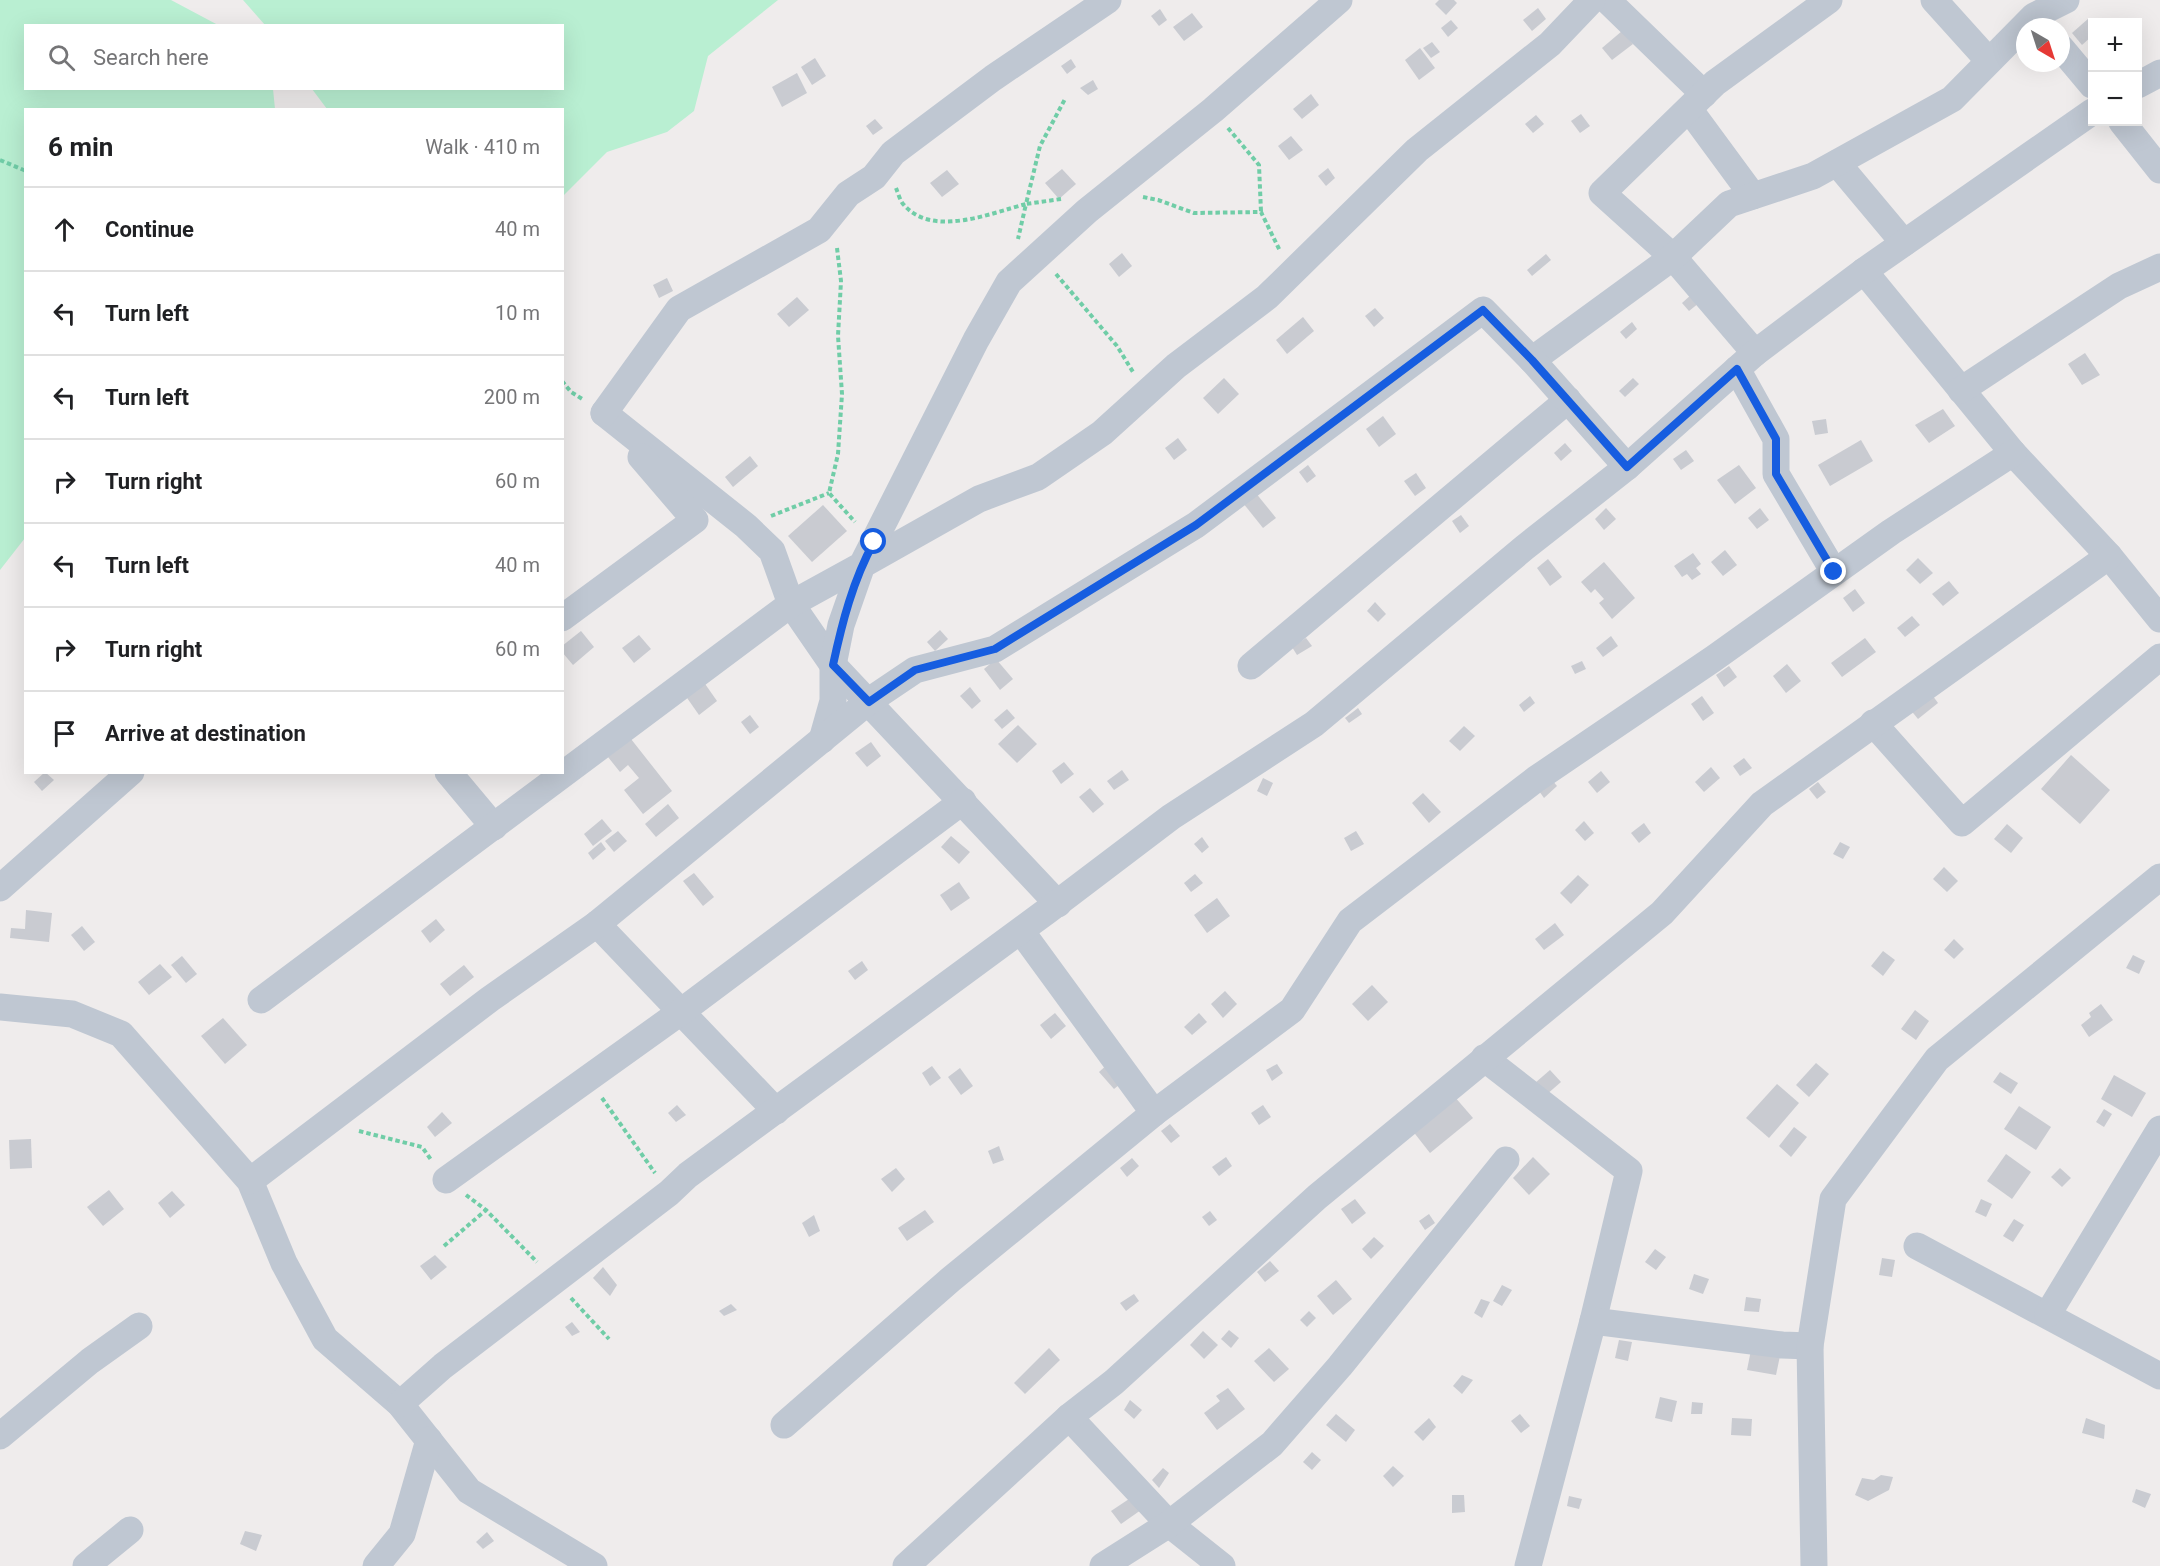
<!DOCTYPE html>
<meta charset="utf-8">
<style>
body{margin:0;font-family:Roboto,sans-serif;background:#f2f2f2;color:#202124}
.controls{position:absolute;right:18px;top:18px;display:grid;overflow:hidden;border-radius:0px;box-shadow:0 6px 24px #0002}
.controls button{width:54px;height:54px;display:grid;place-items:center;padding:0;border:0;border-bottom:2px solid #e0e0e0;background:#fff;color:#202124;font:30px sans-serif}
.compass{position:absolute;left:2016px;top:18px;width:54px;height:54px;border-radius:50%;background:#fff;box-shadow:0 6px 24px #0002;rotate:141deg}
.stop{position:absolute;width:18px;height:18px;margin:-14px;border:4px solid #165de0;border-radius:50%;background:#fff}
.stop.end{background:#165de0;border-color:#fff;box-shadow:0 2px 6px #0008}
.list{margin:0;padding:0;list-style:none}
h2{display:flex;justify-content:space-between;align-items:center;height:78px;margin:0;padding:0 24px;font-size:26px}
h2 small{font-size:20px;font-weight:400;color:#757577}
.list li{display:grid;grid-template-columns:39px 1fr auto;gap:18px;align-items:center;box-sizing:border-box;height:84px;padding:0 24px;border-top:2px solid #e0e0e0}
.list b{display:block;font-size:22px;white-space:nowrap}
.list em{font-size:20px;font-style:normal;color:#757577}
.icon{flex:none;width:33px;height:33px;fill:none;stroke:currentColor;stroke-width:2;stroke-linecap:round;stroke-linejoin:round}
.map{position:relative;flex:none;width:2160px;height:1566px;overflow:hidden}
.search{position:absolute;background:#fff;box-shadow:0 6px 24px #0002;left:24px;top:24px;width:540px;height:66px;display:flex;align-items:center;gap:15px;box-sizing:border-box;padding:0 21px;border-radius:0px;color:#757577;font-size:22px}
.panel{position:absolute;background:#fff;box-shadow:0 6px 24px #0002;left:24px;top:108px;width:540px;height:666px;border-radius:0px}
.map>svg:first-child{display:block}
.green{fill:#b9efd2}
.building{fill:#c9cbd1}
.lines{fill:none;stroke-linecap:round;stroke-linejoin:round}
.path{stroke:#70cda7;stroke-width:4;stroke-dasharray:4.5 3;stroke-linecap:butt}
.minor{stroke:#bfc7d2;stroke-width:27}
.route{stroke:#165de0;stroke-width:8}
</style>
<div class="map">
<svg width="2160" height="1566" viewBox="0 0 2160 1566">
<rect width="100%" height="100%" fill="#efecec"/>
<g class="green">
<polygon points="0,0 171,0 218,25 26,26 26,88 273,89 275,109 26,110 25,538 0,570"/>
<polygon points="243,0 778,0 708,56 694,111 667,132 607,152 563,196 562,110 327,109 312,89 562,88 562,26 265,25"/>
</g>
<g class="building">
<polygon points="1439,0 1454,0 1457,3 1446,15 1435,4"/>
<polygon points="1538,8 1546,19 1532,31 1523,20"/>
<polygon points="1160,9 1167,20 1159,26 1151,16"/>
<polygon points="1192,13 1203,27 1184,41 1173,27"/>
<polygon points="2089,18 2092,23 2092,36 2082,45 2072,33"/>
<polygon points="1451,20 1458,28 1448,37 1441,28"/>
<polygon points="1622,31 1633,44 1612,60 1602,48"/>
<polygon points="1432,42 1440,52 1431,58 1423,48"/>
<polygon points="1420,48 1435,68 1419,80 1405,60"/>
<polygon points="815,58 826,76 812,85 801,67"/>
<polygon points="1071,59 1076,67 1067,74 1061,66"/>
<polygon points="797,73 807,93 782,107 772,87"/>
<polygon points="1093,80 1098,89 1088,95 1080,88"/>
<polygon points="1311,94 1319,105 1302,119 1293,109"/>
<polygon points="1581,114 1590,126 1580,133 1571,121"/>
<polygon points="1536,115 1544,124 1533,133 1525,124"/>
<polygon points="875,119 883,128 873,135 866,126"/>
<polygon points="1291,136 1303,150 1289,160 1278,146"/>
<polygon points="1328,168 1335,178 1326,186 1318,176"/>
<polygon points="1062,169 1076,184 1059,199 1045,183"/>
<polygon points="947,170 959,184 942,197 930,183"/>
<polygon points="1122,253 1132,266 1119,277 1109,264"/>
<polygon points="1546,254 1551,260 1532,276 1527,270"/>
<polygon points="667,278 673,291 659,298 653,285"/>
<polygon points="1692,294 1699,303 1689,311 1682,303"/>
<polygon points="797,297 809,310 789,327 777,314"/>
<polygon points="1375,308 1384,318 1374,327 1365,316"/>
<polygon points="1303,317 1314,331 1287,354 1276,340"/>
<polygon points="1632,322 1637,329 1626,339 1620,332"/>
<polygon points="2085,353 2100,375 2082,385 2068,364"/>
<polygon points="1224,378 1239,394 1218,414 1203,398"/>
<polygon points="1633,378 1639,384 1625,397 1619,391"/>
<polygon points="1943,409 1955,426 1929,443 1915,425"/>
<polygon points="1383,416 1396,434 1379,447 1366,429"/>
<polygon points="1826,419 1828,433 1815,435 1812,421"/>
<polygon points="1178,438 1187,450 1174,460 1165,448"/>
<polygon points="1861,440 1873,461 1830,486 1818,465"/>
<polygon points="1565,443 1572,451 1561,461 1554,453"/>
<polygon points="1686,450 1694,461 1681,470 1673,459"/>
<polygon points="750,456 758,466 733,487 725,477"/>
<polygon points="1308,465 1316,476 1307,483 1299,472"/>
<polygon points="1739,465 1756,488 1735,504 1717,480"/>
<polygon points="1416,473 1426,488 1415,496 1404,481"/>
<polygon points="1255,492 1276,518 1263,528 1243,503"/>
<polygon points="823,505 847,531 812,562 788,536"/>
<polygon points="1606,508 1616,519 1604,530 1595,519"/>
<polygon points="1760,508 1769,520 1757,529 1748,518"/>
<polygon points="1461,515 1469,526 1460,533 1452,521"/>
<polygon points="1725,550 1737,565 1723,576 1711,562"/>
<polygon points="1693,553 1701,564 1696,568 1701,574 1692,580 1687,574 1682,577 1674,566"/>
<polygon points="1918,558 1933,573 1920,584 1906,570"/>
<polygon points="1548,559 1562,577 1550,586 1537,568"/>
<polygon points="1604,562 1635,598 1612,619 1599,603 1604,599 1595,589 1591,593 1581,582"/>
<polygon points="1949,581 1959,593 1943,606 1932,594"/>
<polygon points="1855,589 1865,603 1853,612 1843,598"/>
<polygon points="1375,602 1386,614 1378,622 1367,611"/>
<polygon points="1912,616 1920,625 1905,637 1897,628"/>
<polygon points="940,630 948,639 935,651 927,642"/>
<polygon points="581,631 594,647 573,665 562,652 562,646"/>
<polygon points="639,635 651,649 634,663 622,648"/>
<polygon points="1611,636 1618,646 1603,657 1596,648"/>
<polygon points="1306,638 1312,646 1297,655 1292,647"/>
<polygon points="1865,638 1876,652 1842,677 1831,663"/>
<polygon points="996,659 1013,679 1000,690 984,669"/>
<polygon points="1582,661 1586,669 1575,674 1571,666"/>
<polygon points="1787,664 1801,681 1786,693 1773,676"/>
<polygon points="1729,666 1737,677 1724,687 1716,675"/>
<polygon points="703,681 717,701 699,715 685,695"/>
<polygon points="970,687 981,701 972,709 960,696"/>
<polygon points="1930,692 1938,703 1918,719 1909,708"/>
<polygon points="1530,696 1535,703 1524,712 1519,705"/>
<polygon points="1702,696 1714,713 1703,721 1691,704"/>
<polygon points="1358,708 1362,714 1349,723 1345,718"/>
<polygon points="1007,709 1015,718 1002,729 994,720"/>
<polygon points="750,715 759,727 750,734 741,722"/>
<polygon points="1018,725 1037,744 1017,763 998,744"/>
<polygon points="1464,726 1475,736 1460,751 1449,741"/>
<polygon points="631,739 672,791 643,814 624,790 639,778 628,765 620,772 608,757"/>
<polygon points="871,742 881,756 867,767 855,753"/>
<polygon points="2071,755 2110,790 2080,824 2041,789"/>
<polygon points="1744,758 1752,768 1740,776 1733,766"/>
<polygon points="1064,762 1074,774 1061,784 1052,771"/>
<polygon points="1711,767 1720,778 1704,792 1695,782"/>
<polygon points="1122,770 1129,780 1114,790 1107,781"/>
<polygon points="1601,771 1610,782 1597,793 1588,782"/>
<polygon points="45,772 54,780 42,791 34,782"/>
<polygon points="1263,778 1273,783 1267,796 1257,791"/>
<polygon points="1552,780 1557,786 1544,798 1539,791"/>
<polygon points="1818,782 1826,792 1817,799 1809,789"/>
<polygon points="1090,788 1104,804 1093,813 1079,797"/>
<polygon points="1423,793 1441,812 1429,823 1412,803"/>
<polygon points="668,804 679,818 656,837 645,824"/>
<polygon points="602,819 612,831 593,846 584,834"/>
<polygon points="1584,821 1594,833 1585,841 1575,830"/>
<polygon points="1644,823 1651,833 1639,843 1631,833"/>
<polygon points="2007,824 2023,838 2011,853 1994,839"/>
<polygon points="618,831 627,841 614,852 605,841"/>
<polygon points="1356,831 1364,844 1351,851 1344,838"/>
<polygon points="951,836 970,852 959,864 941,847"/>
<polygon points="1202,837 1209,847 1202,853 1194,844"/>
<polygon points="601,842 606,849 593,860 588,853"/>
<polygon points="1840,842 1850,847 1843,859 1833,854"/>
<polygon points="1944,867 1958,881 1947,892 1933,879"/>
<polygon points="694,873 714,897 703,906 683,881"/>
<polygon points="1195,874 1203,883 1191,892 1184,883"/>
<polygon points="1578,875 1589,885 1571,904 1560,893"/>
<polygon points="959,882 970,898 951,911 940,895"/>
<polygon points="1217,898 1230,916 1207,933 1194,915"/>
<polygon points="26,910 52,913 49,942 10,938 11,928 25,929"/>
<polygon points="436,919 445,930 430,943 421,931"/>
<polygon points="1555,923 1564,935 1544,950 1535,939"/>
<polygon points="82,926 95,942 84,951 71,935"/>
<polygon points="1954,939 1964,949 1954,959 1944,950"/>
<polygon points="1883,951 1895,960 1883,976 1871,966"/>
<polygon points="2133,955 2145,961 2139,974 2126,968"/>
<polygon points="182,956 197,974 186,983 171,965"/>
<polygon points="862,961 868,970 855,980 848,971"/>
<polygon points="160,964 172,977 149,995 138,982"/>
<polygon points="464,965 474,977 450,996 440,984"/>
<polygon points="1372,985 1388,1002 1368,1021 1352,1004"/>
<polygon points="1225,991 1237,1004 1223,1018 1211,1004"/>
<polygon points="2101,1004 2113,1020 2089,1037 2081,1025 2091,1017 2089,1013"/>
<polygon points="1915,1010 1929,1021 1916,1040 1901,1029"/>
<polygon points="1055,1013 1066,1026 1051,1039 1040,1025"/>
<polygon points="1199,1013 1207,1022 1192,1035 1184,1027"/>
<polygon points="223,1018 247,1045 225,1064 201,1036"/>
<polygon points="1110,1062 1125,1080 1114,1089 1099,1072"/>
<polygon points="1816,1063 1829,1074 1809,1097 1796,1085"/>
<polygon points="1277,1064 1283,1073 1272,1081 1266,1070"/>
<polygon points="932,1066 941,1078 930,1086 922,1073"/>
<polygon points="960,1068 973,1086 961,1095 948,1077"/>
<polygon points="1550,1070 1561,1082 1546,1095 1535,1083"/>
<polygon points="2000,1072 2018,1083 2011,1094 1993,1082"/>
<polygon points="2114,1075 2146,1093 2132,1117 2101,1099"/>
<polygon points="1777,1084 1799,1103 1769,1138 1746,1118"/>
<polygon points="1454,1096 1473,1118 1430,1153 1412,1130"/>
<polygon points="677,1105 686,1115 676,1122 668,1113"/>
<polygon points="1263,1105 1271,1117 1259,1125 1251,1113"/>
<polygon points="2019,1106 2051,1127 2036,1150 2004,1129"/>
<polygon points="2104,1109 2112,1114 2104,1127 2096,1122"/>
<polygon points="442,1112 452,1123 435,1137 427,1127"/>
<polygon points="1170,1124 1180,1136 1171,1143 1161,1131"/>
<polygon points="1794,1127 1807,1137 1791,1157 1779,1146"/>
<polygon points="31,1139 32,1168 10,1169 9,1140"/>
<polygon points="999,1146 1004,1160 993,1164 988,1151"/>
<polygon points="2006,1154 2031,1172 2012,1199 1987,1181"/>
<polygon points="1226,1157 1232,1166 1219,1176 1212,1167"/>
<polygon points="1533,1157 1550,1174 1529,1195 1513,1178"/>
<polygon points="1132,1158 1139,1166 1127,1177 1120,1168"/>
<polygon points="896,1168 905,1179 892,1192 881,1179"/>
<polygon points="2060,1168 2071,1178 2062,1187 2051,1177"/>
<polygon points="109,1190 124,1209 103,1226 87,1207"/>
<polygon points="172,1191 185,1205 170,1218 158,1203"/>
<polygon points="1355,1199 1366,1213 1352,1224 1341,1209"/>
<polygon points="1981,1199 1992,1204 1986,1217 1975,1212"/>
<polygon points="925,1210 934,1222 907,1241 898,1228"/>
<polygon points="1210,1211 1217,1220 1209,1226 1202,1217"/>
<polygon points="1429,1214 1435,1223 1425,1230 1419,1221"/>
<polygon points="814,1215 820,1231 809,1237 802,1223"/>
<polygon points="2014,1219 2024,1225 2013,1242 2003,1236"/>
<polygon points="1374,1237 1384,1246 1371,1259 1362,1249"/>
<polygon points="1655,1249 1666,1257 1656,1270 1645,1262"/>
<polygon points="435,1255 447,1267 431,1280 420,1266"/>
<polygon points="1882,1258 1895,1260 1892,1277 1879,1275"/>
<polygon points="1270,1261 1279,1271 1265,1282 1257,1272"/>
<polygon points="603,1267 617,1285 610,1296 593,1278"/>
<polygon points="1694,1274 1709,1279 1703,1294 1689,1289"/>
<polygon points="1336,1280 1352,1299 1333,1315 1317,1296"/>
<polygon points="1502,1285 1512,1290 1502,1306 1493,1301"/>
<polygon points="1134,1294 1139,1301 1126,1311 1120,1303"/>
<polygon points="1746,1297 1761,1299 1759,1312 1744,1311"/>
<polygon points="1481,1299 1490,1302 1482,1318 1474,1313"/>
<polygon points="731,1304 737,1310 724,1316 719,1311"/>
<polygon points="1309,1311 1316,1318 1307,1327 1300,1320"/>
<polygon points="572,1322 580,1332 572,1336 565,1327"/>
<polygon points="1229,1330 1239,1338 1231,1348 1221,1339"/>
<polygon points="1203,1331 1218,1345 1204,1359 1190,1345"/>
<polygon points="1619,1340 1632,1342 1628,1361 1615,1358"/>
<polygon points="1752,1345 1781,1351 1776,1375 1747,1370"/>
<polygon points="1049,1348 1060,1360 1025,1394 1014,1383"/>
<polygon points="1269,1348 1289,1369 1274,1382 1254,1361"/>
<polygon points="1462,1375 1473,1380 1462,1394 1453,1386"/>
<polygon points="1228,1388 1245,1409 1217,1430 1204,1413 1220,1401 1216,1396"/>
<polygon points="1660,1397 1677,1401 1672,1422 1655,1418"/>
<polygon points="1130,1400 1142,1410 1134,1419 1124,1410"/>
<polygon points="1692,1402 1703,1403 1702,1414 1691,1414"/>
<polygon points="1336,1414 1355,1430 1346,1442 1326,1425"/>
<polygon points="1520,1414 1530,1426 1521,1433 1511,1421"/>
<polygon points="1429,1418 1436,1427 1423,1441 1414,1432"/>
<polygon points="1732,1418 1752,1419 1751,1436 1731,1435"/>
<polygon points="2086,1418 2105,1425 2104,1439 2082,1433"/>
<polygon points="1312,1452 1321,1460 1312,1470 1303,1462"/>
<polygon points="1393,1466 1404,1476 1393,1487 1383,1476"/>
<polygon points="1163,1468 1169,1473 1159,1488 1152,1480"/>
<polygon points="1881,1475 1893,1477 1889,1490 1868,1501 1855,1495 1862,1478 1874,1480"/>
<polygon points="2136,1489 2151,1494 2145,1508 2132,1502"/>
<polygon points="1452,1495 1464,1495 1465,1512 1452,1513"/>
<polygon points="1569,1496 1582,1499 1579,1509 1567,1506"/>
<polygon points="1132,1497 1141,1510 1121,1524 1111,1511"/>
<polygon points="245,1531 262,1535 256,1551 240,1544"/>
<polygon points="487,1532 494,1541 483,1549 476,1542"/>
</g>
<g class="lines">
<g class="path">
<polyline points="1228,128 1259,165 1261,212"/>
<polyline points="0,160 26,171"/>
<path d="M896 188C898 193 900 201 904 205 933 238 991 213 1026 204L1018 239"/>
<polyline points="1143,197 1158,200 1194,213 1261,212 1280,251"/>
<polyline points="1061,199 1026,204 1040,146 1065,99"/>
<polyline points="837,248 841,281 838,336 842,394 838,454 829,493 855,522"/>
<polyline points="1056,274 1117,346 1133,372"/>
<polyline points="562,381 571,392 584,400"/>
<polyline points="771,516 829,493"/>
<polyline points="602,1098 655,1173"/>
<polyline points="359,1131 422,1147 432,1161"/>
<polyline points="466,1195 486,1210 537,1262"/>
<polyline points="444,1246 486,1210"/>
<polyline points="571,1298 609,1339"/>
</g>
<g class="minor">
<polyline points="1607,0 1704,94"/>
<polyline points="1934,0 1989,61"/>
<polyline points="2061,48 2092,85"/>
<polyline points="2138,85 2160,73"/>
<polyline points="1689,109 1753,196"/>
<polyline points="2122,122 2160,170"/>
<polyline points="1837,163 1904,243"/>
<polyline points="1864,271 2013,453 2109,556 2160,619"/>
<polyline points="1755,353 1673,257 1602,193 1715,83 1829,0"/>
<polyline points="1532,360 1673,257 1729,204 1813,176 1952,99 2034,16 2066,0"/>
<polyline points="1737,369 1776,439 1776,474 1834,572"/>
<polyline points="1961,390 2119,286 2160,267"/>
<polyline points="604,413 746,526 772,551 791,604 833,665 1058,904"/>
<polyline points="604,413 679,309 819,230 848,194 874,177 893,153 993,78 1108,0"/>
<polyline points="562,618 695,520 641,457"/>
<polyline points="1251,666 1568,400"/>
<polyline points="1873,723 1962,823 2160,657"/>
<polyline points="822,740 833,701 833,665 841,625 862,565 979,499 1038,477 1102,433 1176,366 1267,297 1417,150 1550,44 1592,0"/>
<polyline points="448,772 494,827"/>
<polyline points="0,888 131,772"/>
<polyline points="597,924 776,1111"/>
<polyline points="1021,931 1154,1113"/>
<polyline points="261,1000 791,604 862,565 976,340 1009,282 1087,211 1213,110 1339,0"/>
<polyline points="0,1007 72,1014 121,1034 250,1181 284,1263 325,1339 400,1404 469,1491 594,1566"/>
<polyline points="1484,1058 1629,1171 1593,1321 1528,1566"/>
<polyline points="446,1180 682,1011 963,801"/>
<polyline points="250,1181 490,999 597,924 869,701 915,670 995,649 1196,525 1483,310 1532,360 1627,467"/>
<polyline points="1917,1246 2160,1376"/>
<polyline points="2048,1314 2160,1129"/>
<polyline points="1593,1321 1782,1345 1810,1346"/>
<polyline points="400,1404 443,1366 669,1193 688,1175 1047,911 1171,817 1314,724 1524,548 1627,467 1755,353 1864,271 2092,112"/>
<polyline points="1069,1417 1169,1524 1222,1566"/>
<polyline points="784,1425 950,1280 1154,1113 1292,1010 1350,921 1536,779 1713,659 1891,532 2013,453"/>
<polyline points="0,1436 90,1361 139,1326"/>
<polyline points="86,1566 130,1530"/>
<polyline points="376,1566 402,1534 429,1440"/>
<polyline points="906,1566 1069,1417 1114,1382 1317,1197 1662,913 1762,804 2109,556"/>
<polyline points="1103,1566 1169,1524 1272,1444 1340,1366 1506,1160"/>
<polyline points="1814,1566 1810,1346 1833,1199 1937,1059 2160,877"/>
</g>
</g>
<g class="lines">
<path class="route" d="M874 542C853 580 842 623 833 665L869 702 915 670 995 649 1196 525 1483 310 1532 360 1627 467 1737 369 1776 439V474L1834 572"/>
</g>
</svg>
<div class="controls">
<button>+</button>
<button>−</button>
</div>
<svg class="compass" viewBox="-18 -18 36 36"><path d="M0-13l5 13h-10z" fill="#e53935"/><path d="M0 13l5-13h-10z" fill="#757577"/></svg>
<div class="stop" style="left:874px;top:542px"></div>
<div class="stop end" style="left:1834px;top:572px"></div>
<div class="search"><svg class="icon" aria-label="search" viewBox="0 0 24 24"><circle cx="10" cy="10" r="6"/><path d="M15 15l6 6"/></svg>Search here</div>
<section class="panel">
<h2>6 min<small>Walk · 410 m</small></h2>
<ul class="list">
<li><svg class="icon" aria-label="ahead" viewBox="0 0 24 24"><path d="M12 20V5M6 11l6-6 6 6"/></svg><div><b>Continue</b></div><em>40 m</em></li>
<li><svg class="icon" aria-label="left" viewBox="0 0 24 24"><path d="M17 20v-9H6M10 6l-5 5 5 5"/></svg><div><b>Turn left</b></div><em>10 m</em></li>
<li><svg class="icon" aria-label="left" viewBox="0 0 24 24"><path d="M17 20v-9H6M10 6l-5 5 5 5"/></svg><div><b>Turn left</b></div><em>200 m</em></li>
<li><svg class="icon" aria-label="right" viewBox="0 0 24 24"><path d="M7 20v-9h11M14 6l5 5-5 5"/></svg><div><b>Turn right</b></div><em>60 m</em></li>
<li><svg class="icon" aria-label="left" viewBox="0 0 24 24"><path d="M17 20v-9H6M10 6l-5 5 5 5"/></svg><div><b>Turn left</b></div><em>40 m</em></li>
<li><svg class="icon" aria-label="right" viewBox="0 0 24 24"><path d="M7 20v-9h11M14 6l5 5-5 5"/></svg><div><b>Turn right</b></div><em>60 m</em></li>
<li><svg class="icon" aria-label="arrive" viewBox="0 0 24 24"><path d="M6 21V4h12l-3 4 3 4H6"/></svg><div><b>Arrive at destination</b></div></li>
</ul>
</section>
</div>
